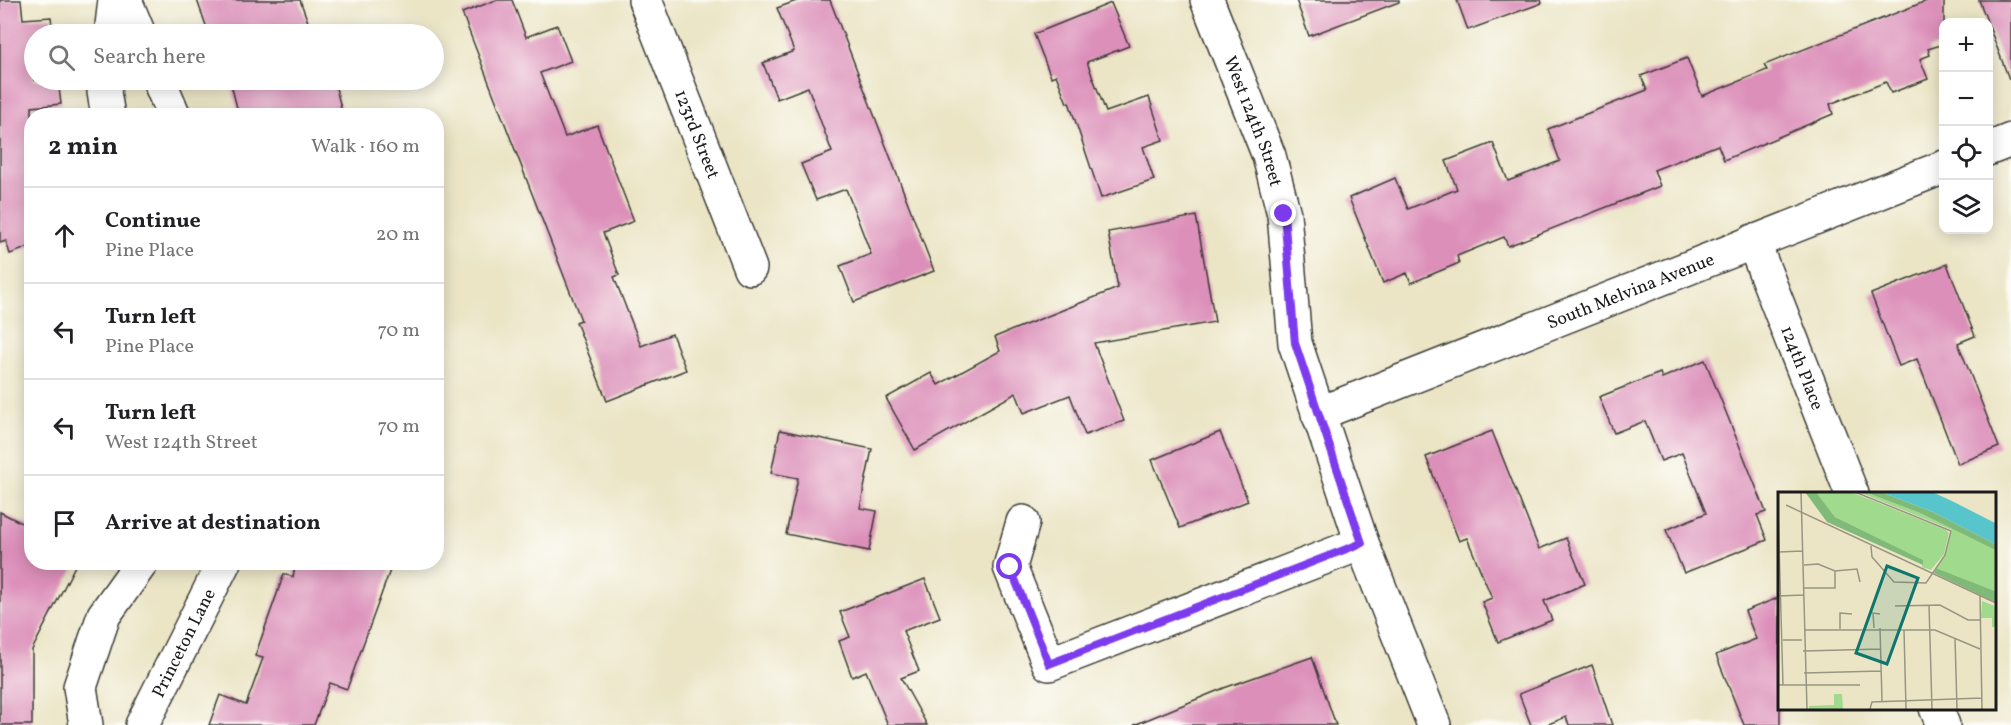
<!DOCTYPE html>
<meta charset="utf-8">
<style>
body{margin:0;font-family:Vollkorn,serif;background:#f6f6f6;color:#202124}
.controls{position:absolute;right:18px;top:18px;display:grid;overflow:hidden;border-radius:12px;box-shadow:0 3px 15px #0003}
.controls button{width:54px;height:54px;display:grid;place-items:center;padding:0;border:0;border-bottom:2px solid #e0e0e0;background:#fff;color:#202124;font:30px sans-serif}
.stop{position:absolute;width:18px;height:18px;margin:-14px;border:4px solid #7c3aed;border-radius:50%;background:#fff}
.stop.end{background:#7c3aed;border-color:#fff;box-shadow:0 2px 6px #0008}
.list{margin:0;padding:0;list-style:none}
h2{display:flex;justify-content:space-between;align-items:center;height:78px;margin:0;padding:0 24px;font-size:26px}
h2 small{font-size:20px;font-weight:400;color:#757577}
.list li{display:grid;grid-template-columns:39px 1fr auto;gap:18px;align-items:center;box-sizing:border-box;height:96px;padding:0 24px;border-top:2px solid #e0e0e0}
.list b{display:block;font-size:22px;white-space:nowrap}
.list p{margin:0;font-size:20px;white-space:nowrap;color:#757577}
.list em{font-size:20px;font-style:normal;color:#757577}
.icon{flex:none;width:33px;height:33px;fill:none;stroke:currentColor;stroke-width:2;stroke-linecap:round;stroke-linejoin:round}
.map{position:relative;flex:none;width:2011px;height:725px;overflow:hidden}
.search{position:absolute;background:#fff;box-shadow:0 3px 15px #0003;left:24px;top:24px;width:420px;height:66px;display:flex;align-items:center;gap:15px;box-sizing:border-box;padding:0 21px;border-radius:33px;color:#757577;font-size:22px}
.panel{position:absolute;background:#fff;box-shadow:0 3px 15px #0003;left:24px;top:108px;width:420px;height:462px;border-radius:24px}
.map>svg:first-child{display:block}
.building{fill:#dc8fb9}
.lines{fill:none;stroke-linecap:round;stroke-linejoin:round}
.minor-casing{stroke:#3b3a36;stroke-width:36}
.minor{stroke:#fff;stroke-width:33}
.route{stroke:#7c3aed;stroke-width:8}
.labels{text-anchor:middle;stroke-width:4.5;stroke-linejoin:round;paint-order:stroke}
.street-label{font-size:18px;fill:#1c1c1c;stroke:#fdfcf7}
.inset-road{fill:none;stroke:#989582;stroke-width:1.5}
.view{fill:#0f766e;fill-opacity:0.15;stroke:#0f766e;stroke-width:3}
.inset-edge{fill:none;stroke:#1c1c1c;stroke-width:3}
</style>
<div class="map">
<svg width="2011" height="725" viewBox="0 0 2011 725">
<rect width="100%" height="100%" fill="#fdfcf7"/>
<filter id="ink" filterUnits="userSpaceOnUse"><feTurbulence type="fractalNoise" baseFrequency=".0167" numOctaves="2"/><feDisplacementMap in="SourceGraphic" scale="12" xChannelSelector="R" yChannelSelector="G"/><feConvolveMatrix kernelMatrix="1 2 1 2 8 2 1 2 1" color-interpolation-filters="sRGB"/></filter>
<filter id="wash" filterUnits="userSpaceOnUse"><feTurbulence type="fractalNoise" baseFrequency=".008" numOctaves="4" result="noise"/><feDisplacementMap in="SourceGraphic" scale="24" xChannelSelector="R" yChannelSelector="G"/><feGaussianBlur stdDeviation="1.35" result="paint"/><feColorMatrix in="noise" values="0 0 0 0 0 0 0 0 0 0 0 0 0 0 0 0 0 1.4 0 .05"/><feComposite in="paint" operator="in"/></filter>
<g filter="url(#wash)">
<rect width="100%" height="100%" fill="#ebe5c6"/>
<g id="blocks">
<g class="building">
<polygon points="0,0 21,0 23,19 51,17 53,34 34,34 34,80 58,80 61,104 32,107 32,246 10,254 6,241 0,243"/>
<polygon points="197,0 300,0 312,33 322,31 323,34 209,34"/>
<polygon points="496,0 512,0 526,37 557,25 571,61 540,73 565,137 597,125 634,221 603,233 619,275 614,277 641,346 672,334 686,370 607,401 576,322 581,320 462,13"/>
<polygon points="799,0 830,0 934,271 854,302 840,266 871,254 846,189 816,200 801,164 832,152 808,87 777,99 763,63 794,51 777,8"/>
<polygon points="1296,0 1399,0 1399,2 1309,36"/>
<polygon points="1457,0 1541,0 1542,3 1468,30"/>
<polygon points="1929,0 1944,0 1944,44 1928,49 1930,55 1920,59 1928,79 1891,93 1886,82 1830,104 1833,114 1724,160 1718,145 1654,170 1660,186 1508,246 1504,237 1457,256 1459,263 1411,283 1407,273 1383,283 1349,198 1395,178 1408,209 1457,189 1446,161 1493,143 1508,181 1560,161 1548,129 1647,90 1641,76 1687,58 1702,96 1767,70 1764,65"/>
<polygon points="1979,0 2011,0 2011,79 2009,79"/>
<polygon points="1111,3 1129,46 1087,62 1106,112 1149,97 1163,140 1143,147 1154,180 1101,198 1069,102 1067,103 1056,75 1051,77 1034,34"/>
<polygon points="230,80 334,80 343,116 239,116"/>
<polygon points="1196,216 1215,322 1094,343 1124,421 1085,435 1070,395 1024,413 1016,393 915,450 886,398 931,373 938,385 1000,351 995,337 1118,288 1108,232"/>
<polygon points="1947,264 1975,336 1958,343 1999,447 1958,464 1917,359 1899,366 1871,294"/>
<polygon points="1705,360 1766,512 1757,515 1767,540 1684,573 1666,530 1706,513 1682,453 1661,461 1645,421 1614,433 1599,397 1660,373 1662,378"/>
<polygon points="780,430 872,449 860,508 877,511 869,551 786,534 798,478 771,473"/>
<polygon points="1492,431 1539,549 1566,538 1585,584 1544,601 1552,620 1498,642 1482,602 1492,598 1467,538 1459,541 1426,457"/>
<polygon points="1220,432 1248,501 1180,528 1152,460"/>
<polygon points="0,512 32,528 32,562 77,562 32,650 32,725 0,725"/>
<polygon points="296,562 393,562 347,689 330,683 314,725 209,725 220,695 246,705 263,658 255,656 284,574 293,577"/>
<polygon points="925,579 940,617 903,631 919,671 901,678 927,725 888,725 866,671 852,677 839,641 850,637 840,612"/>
<polygon points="1780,597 1780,725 1744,725 1716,655 1756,639 1745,611"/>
<polygon points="1312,657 1336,725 1134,725 1224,688"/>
<polygon points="1592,665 1612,725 1569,725 1566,717 1546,725 1531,725 1519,694"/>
</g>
</g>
</g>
<g filter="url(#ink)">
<use href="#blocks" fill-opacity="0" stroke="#3b3a36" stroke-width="1.5"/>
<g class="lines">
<defs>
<g id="minor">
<polyline points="125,0 139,34"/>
<path id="s1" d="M645 0 750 268"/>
<path id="s2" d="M1207 0 1269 156 1284 214 1295 343 1362 543 1434 725"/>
<polyline points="111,34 115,0"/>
<polyline points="106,80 104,92 108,116"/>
<polyline points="159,80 174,116"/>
<polyline points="1988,149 2011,140"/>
<path id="s3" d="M1753 241 1852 494"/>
<path id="s4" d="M1318 414 1944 167"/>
<polyline points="1023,522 1010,567 1049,664 1362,543"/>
<polyline points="1936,708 1943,725"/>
<polyline points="86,725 80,687 104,615 142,562"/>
<path id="s5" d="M142 725 224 562"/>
</g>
</defs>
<use href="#minor" class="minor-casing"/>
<use href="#minor" class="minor"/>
</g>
</g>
<g class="lines" filter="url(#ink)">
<polyline class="route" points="1010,567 1049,664 1362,543 1295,343 1284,214"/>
</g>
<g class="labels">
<g class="street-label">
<text dy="6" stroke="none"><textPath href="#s2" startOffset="130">West 124th Street</textPath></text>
<text dy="6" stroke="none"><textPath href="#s1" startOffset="144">123rd Street</textPath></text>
<text dy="6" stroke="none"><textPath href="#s4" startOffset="336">South Melvina Avenue</textPath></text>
<text dy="6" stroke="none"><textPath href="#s3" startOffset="136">124th Place</textPath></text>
<text dy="6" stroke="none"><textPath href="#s5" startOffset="92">Princeton Lane</textPath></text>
</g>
</g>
<g transform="translate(1778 492)">
<rect width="218" height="218" fill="#ebe5c6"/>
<path d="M38 0H73L168 38 171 41 166 62 153 78 144 75 145 68 57 25ZM81 0H87L142 21 217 58V99L158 76 166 65 174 38ZM204 109 217 114V135H214V126H203ZM56 202H64L65 217H31V214L56 213Z" fill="#a0da8d"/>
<path d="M27 0H38L57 25 145 68V73L49 30ZM87 0H103L155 20 217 52V58L142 21ZM158 76 217 99V110L156 81Z" fill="#80ba78"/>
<path d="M103 0H154L174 9 217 31V52L155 20Z" fill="#58c5cc"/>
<path class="inset-road" d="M23 0 29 217M77 0 173 39 167 63 148 91 116 90 94 65 93 54M8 13 218 111M0 16 5 193M1 60 24 59M26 73 40 72 57 79 79 77 82 90M26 96H57V79M0 104 26 103M202 104 204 217M151 113 154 217M117 114 162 113 190 128H202M96 136 95 121 102 122M102 136 104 209M62 137V121L74 122M27 138H157L202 157M126 138 128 217M177 146 179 217M5 148H24M25 159 103 157M26 181 103 179M0 193H82M92 217 94 210 204 206"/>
<path class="view" d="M109 74 140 86 109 172 78 161Z"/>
<rect width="218" height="218" class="inset-edge"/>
</g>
</svg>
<div class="controls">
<button>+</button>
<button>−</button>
<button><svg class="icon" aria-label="locate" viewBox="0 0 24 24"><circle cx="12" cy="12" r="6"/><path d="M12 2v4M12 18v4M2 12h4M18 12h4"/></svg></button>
<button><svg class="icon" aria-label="layers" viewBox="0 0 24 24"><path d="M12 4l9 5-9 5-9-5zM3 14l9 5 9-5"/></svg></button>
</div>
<div class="stop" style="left:1010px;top:567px"></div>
<div class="stop end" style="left:1284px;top:214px"></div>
<div class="search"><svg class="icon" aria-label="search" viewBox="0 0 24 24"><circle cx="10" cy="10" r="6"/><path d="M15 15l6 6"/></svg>Search here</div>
<section class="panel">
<h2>2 min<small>Walk · 160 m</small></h2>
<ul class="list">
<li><svg class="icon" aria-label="ahead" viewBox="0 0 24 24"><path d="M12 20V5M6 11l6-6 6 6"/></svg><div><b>Continue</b><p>Pine Place</p></div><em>20 m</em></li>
<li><svg class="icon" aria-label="left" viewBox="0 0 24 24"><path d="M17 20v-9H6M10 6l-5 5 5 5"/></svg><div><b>Turn left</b><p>Pine Place</p></div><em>70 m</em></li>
<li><svg class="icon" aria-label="left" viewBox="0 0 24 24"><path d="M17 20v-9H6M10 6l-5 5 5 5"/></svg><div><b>Turn left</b><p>West 124th Street</p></div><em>70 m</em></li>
<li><svg class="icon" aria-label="arrive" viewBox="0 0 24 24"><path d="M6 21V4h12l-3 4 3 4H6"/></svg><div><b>Arrive at destination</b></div></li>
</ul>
</section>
</div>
